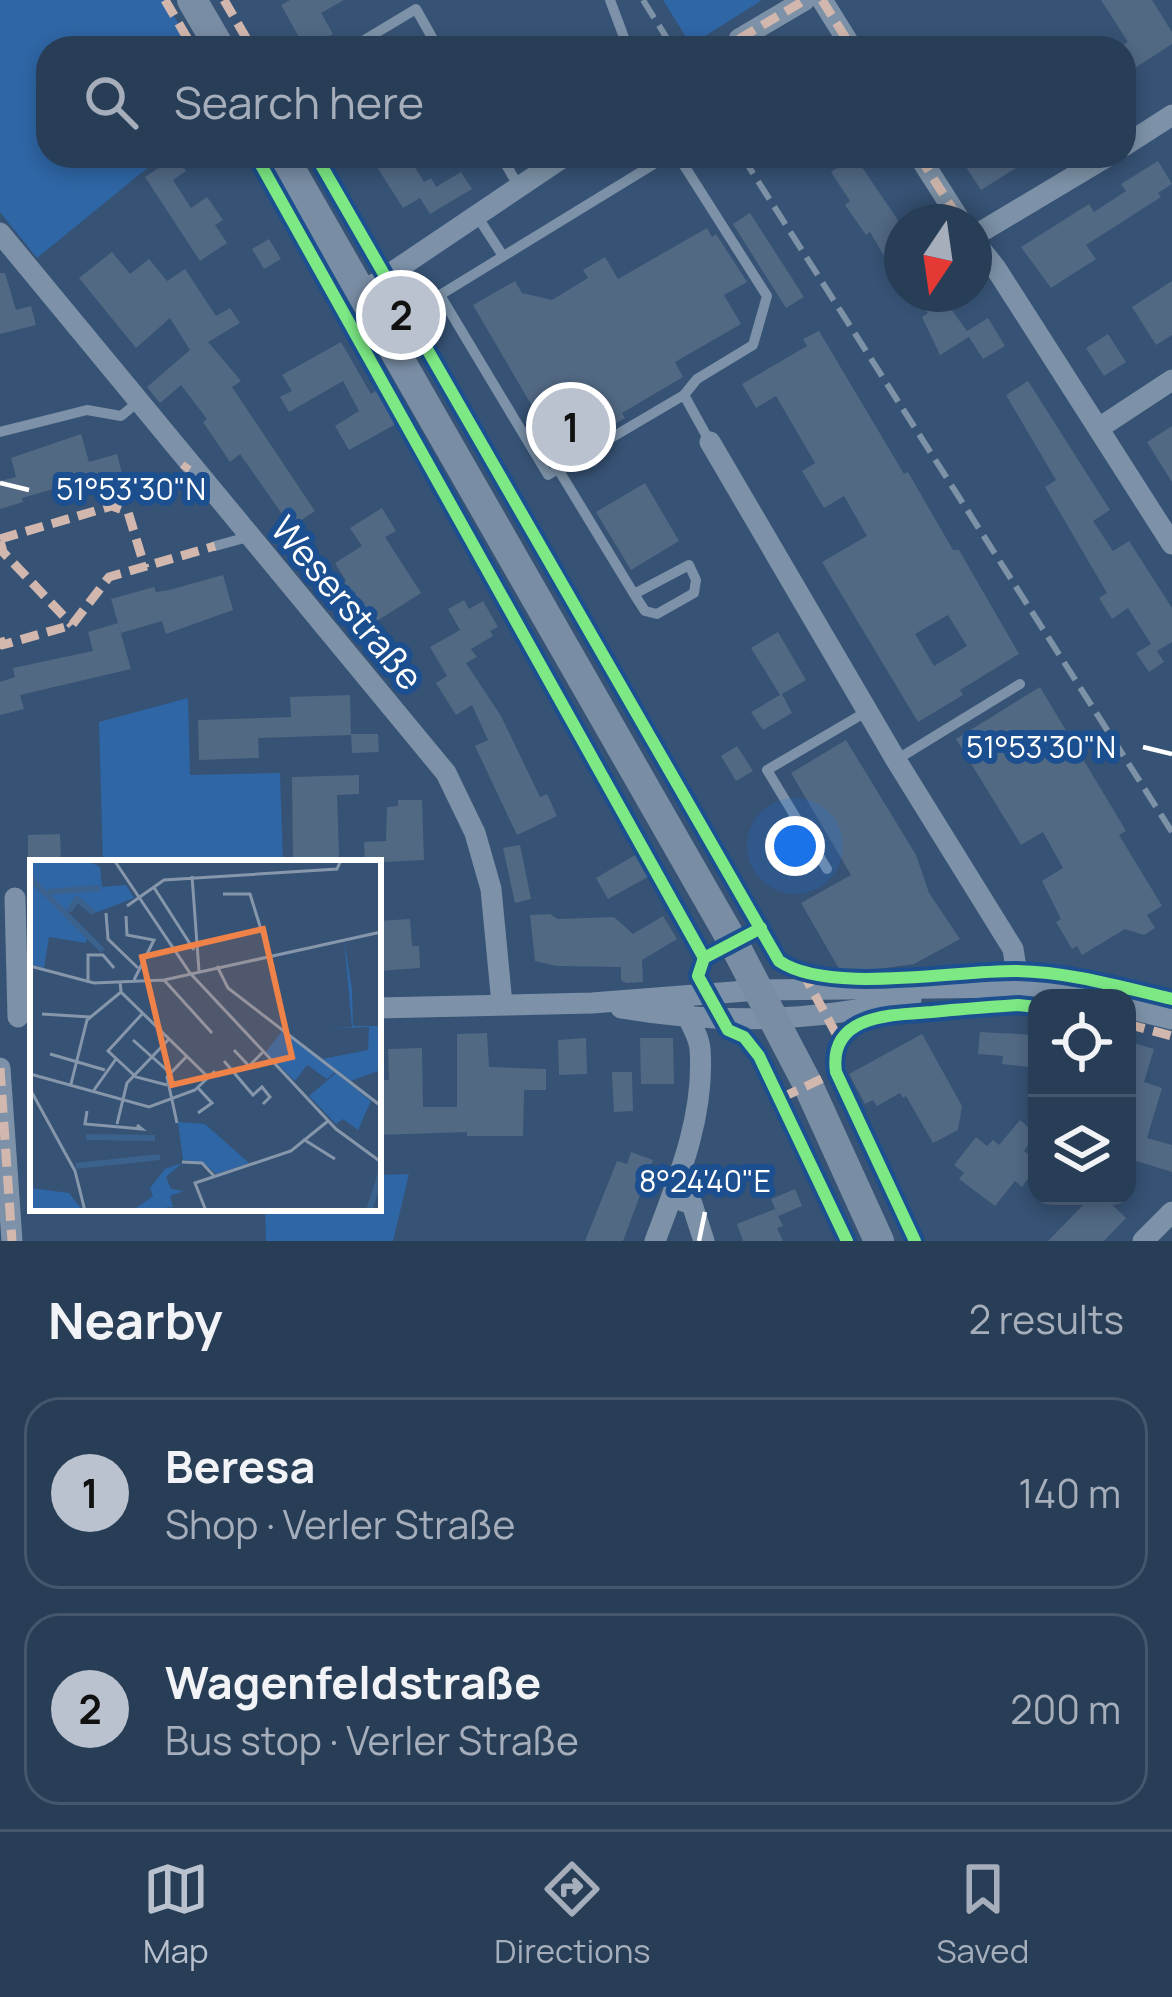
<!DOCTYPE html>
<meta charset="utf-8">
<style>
body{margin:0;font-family:Manrope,sans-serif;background:#30455d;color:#f1f3f6}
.controls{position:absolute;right:36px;bottom:36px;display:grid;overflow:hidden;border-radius:24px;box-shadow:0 6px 18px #0003}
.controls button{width:108px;height:108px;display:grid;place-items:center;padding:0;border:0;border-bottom:3px solid #44576d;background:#283e57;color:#f1f3f6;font:60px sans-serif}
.compass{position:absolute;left:884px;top:204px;width:108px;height:108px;border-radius:50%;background:#283e57;box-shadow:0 6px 18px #0003;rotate:193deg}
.you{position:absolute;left:795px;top:846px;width:42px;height:42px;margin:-30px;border:9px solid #fff;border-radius:50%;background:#1a73e8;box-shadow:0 0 0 18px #1a73e833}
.badge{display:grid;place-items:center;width:78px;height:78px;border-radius:50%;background:#b9c2ce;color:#111;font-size:39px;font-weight:700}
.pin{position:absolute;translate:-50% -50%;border:6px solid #fff;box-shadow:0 3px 12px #0006}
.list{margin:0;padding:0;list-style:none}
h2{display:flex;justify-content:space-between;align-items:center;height:156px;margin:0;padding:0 48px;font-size:51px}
h2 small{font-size:39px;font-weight:400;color:#a5aeba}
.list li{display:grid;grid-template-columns:78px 1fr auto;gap:36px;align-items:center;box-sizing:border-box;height:192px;margin:0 24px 24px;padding:0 24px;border:3px solid #44576d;border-radius:36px}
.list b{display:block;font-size:45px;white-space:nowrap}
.list p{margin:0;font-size:39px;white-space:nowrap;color:#a5aeba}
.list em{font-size:39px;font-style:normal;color:#a5aeba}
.icon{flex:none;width:66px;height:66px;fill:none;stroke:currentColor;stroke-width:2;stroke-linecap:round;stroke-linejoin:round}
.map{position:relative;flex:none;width:1172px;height:1241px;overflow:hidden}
.search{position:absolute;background:#283e57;box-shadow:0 6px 18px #0003;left:36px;right:36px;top:36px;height:132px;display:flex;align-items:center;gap:30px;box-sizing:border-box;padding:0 42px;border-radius:36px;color:#a5aeba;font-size:45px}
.sheet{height:588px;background:#283e57}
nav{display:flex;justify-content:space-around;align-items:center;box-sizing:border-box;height:168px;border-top:3px solid #44576d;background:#283e57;font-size:33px;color:#a5aeba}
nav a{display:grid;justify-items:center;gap:6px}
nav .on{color:#b9c2ce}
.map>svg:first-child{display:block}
.green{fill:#2f66a5}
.building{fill:#526984;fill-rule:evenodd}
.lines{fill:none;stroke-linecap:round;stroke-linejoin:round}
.lane{stroke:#7d92a8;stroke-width:10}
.street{stroke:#7d92a8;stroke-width:21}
.secondary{stroke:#798da4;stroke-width:30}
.rail{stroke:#7e92a7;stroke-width:6;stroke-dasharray:21 9;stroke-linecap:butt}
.quiet{stroke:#d1b7ad;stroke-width:9;stroke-dasharray:18 9;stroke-linecap:butt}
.cycleway-casing{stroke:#1b4f8f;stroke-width:20}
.cycleway{stroke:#7ce984;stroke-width:12}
.ticks{fill:none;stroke:#fff;stroke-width:4.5}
.labels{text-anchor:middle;stroke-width:12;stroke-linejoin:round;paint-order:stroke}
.street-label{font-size:36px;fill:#fff;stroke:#1b4f8f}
.inset-river{fill:none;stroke:#3b618d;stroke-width:6}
.inset-road{fill:none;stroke:#8697ac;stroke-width:3}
.view{fill:#ee8249;fill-opacity:0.15;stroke:#ee8249;stroke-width:6}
.inset-edge{fill:none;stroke:#fff;stroke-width:6}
.ticks-label{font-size:30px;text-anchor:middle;fill:#fff;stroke:#1b4f8f;stroke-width:12;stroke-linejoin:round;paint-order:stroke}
</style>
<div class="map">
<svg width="1172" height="1241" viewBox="0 0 1172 1241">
<rect width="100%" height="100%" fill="#365274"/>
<g class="green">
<polygon points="0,0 164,0 193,48 48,48 48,156 162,156 37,258 0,212"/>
<polygon points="663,0 762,0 691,45"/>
<polygon points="188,698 190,775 280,773 283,863 103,863 99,722"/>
<polygon points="409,1174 393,1241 266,1241 265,1208 378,1208 378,1175"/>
</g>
<g class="building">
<polygon points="290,0 344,0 321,13 333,34 305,48 281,5"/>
<polygon points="1101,0 1152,0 1172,32 1172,44 1124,75 1124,44 1128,42"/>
<polygon points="176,156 186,171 173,180 191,208 207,197 223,220 215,225 227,243 200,261 145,177"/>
<polygon points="370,156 408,156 424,182 431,178 436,187 461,172 472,189 430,214 420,198 403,208"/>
<polygon points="959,156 1035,156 981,190"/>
<polygon points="855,157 902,226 902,252 887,261 870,232 866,235 845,205 850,201 831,172"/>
<polygon points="1158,161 1172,184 1158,193 1161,197 1086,245 1096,259 1051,288 1021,247 1089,204 1094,212 1126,191 1121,184"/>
<polygon points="750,213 804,297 786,308 733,224"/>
<polygon points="707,228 712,237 716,234 747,282 724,295 741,324 675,362 683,377 622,413 625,418 566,453 537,403 532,406 473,305 515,281 522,293 552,300 588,278 583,270 605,257 618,279"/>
<polygon points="269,239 281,259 264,269 252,249"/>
<polygon points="112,252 130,274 149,259 167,281 185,269 216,316 230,308 240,323 208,342 241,381 232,387 315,511 291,527 240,454 230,462 203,422 207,419 181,385 160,403 147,387 190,350 170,318 136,348 79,278"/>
<polygon points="0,273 5,273 16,310 31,306 36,325 0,334"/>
<polygon points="1172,281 1172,335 1156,345 1132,307"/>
<polygon points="940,294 967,331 988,318 1005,346 983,359 969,337 940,355 922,317 928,313 922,305"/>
<path d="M819 331 904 474 908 472 953 550H959L1019 654 960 690 963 695 918 722 822 562 867 536 844 496 824 508 802 471 815 463 776 396 756 408 742 384 807 346 803 339ZM948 615 967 646 934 666 915 634Z"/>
<polygon points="1108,334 1126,362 1104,376 1086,348"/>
<polygon points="341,342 371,394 377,390 396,424 349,450 335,426 359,411 343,381 289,412 280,397 292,391 282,375"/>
<polygon points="1028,381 1110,510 1093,521 1113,551 1129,541 1172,608 1172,642 1157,651 1164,662 1149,672 1136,653 1151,644 1128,608 1112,619 1099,598 1107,593 1045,487 1056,480 1006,395"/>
<polygon points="1172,426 1172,482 1147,442"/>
<polygon points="81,434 89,462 117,454 124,481 84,492 81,481 22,498 23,502 0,509 0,481 16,477 11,458"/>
<polygon points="645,483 679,541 631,570 596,512"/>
<polygon points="382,508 396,531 385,537 421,593 369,626 337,587 346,581 335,563 362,546 350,528"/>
<polygon points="223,575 233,610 166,634 162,621 121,633 111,599 154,587 156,592 169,590"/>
<polygon points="464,600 469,609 483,601 498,627 490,631 493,636 471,649 477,657 466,663 501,716 540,797 547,794 557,816 517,835 475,746 488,740 472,705 456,715 436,683 447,676 430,647 460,630 448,609"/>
<polygon points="118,623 131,669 20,695 24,709 0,715 0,682 15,677 13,668 93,651 88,632"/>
<polygon points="778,632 806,680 782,694 792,713 763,730 751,712 780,695 751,648"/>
<polygon points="1040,687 1126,831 1119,835 1162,906 1147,915 1155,928 1144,935 1125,929 1082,955 1077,946 1072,949 1056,922 1061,919 1042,881 1063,868 1043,832 1021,845 956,739"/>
<polygon points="350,695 351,735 258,738 259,758 199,760 198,720 291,717 290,697"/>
<polygon points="351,734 378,734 379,752 352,753"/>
<polygon points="846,740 916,855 929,893 960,939 914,964 842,974 801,903 851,875 791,773"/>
<polygon points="737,746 753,771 736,781 721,756"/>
<polygon points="359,775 359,794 337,795 339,857 331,857 331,863 293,863 292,777"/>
<polygon points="398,800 422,800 424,860 365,863 364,842 386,841 387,807 398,806"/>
<polygon points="60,834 61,863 28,863 28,835"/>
<polygon points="520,845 531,899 515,903 503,848"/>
<polygon points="642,851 655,873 608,899 596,878"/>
<polygon points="550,914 558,919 614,917 633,934 663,916 677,939 642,960 643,982 626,983 621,980 621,967 556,966 535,961 530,915"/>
<polygon points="410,919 412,946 419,946 420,968 378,971 378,921"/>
<polygon points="980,1032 1037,1035 1037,1068 1002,1064 1003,1056 978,1054"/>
<polygon points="487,1033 489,1067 546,1069 546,1090 524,1090 523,1136 467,1136 467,1132 378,1135 378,1080 389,1080 388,1049 422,1048 423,1107 457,1107 457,1034"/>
<polygon points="922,1034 962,1106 958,1130 933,1143 906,1096 903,1098 900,1093 877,1106 873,1100 865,1104 849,1074"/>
<polygon points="586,1038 587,1074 559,1075 558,1040"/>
<polygon points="640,1038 673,1038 674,1084 641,1084"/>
<polygon points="1127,1041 1154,1049 1144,1082 1162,1088 1147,1138 1172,1145 1172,1172 1127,1158"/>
<polygon points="612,1072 632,1072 633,1111 614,1112"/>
<polygon points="1020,1120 1036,1134 1024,1151 1037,1160 1037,1166 1022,1187 1015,1181 995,1206 959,1179 964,1173 954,1165 976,1137 987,1146 993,1140 999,1145"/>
<polygon points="631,1152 653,1160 623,1241 585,1241 617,1161 627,1164"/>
<polygon points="795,1189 802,1206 778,1216 771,1199"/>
<polygon points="1092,1196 1103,1196 1126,1218 1104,1241 1048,1241"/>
<polygon points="775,1209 783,1226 777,1228 783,1241 743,1241 737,1224"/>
</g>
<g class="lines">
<g class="lane">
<polyline points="610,0 628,48"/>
<polyline points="351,48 416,9 438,48"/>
<polyline points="501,156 519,187"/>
<polyline points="667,156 440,295 548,475 684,395 697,379 753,345 767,296 678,156"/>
<polyline points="477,216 503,256"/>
<polyline points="684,395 710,442"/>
<polyline points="0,432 87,410 121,416 138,402"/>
<polyline points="558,469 634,594 645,611 657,614 694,593 696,580 689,565 634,594"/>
<polyline points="215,546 248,537"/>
<polyline points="896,760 1020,684"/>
<polyline points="827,869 767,770 866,712"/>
</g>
<g class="street">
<polyline points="822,0 852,48"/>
<polyline points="739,39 805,0"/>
<polyline points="1124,146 1172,115"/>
<polyline points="919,156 961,222"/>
<polyline points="0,233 446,773 475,833 491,889 502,1004"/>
<polyline points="974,236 1108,156"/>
<polyline points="974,241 995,267 1172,544"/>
<polyline points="363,292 565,156"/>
<polyline points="1099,428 1172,380"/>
<polyline points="710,442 896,760 1013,949 1019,987"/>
<polyline points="15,898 18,1017"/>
<polyline points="378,1008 592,1003 759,990 1019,987 1085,998"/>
<path d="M621 1008C719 1025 815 1022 911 999"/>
<polyline points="1127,1008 1172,1019"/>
<polyline points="0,1068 12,1241"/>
<polyline points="672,1197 692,1204 704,1241"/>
<path d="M655 1241C678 1180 705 1116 700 1049 699 1035 688 1019 682 1006"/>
<polyline points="1143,1241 1172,1212"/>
</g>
<g class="secondary">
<polyline points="192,0 220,48"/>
<polyline points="283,156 733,942 808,1085 879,1241"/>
</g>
<g class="rail">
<polyline points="643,0 673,48"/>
<polyline points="742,156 1172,832"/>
</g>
<g class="quiet">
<polyline points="165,0 193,48"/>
<polyline points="224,0 252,48"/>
<polyline points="822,0 852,48"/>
<polyline points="739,39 805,0"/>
<polyline points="919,156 961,222"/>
<polyline points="168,492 188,464"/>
<polyline points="0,539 112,506 128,512 145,568"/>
<polyline points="0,541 3,552 72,625"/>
<polyline points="0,638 2,645 72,625 109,577 215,546"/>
<polyline points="802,971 840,1041"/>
<polyline points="1127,1024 1172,1036"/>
<polyline points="0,1068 12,1241"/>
<polyline points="781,1098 836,1072"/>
</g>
<defs>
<g id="cycleway">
<polyline points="256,156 704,958"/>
<path d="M316 156 779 961C829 995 955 970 1017 971 1070 972 1121 987 1172 999"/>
<polyline points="761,928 704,958 698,976 728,1030 744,1037 759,1056 847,1241"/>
<path d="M915 1241 836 1072C828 1014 892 1015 932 1012 961 1009 989 1007 1018 1005L1037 1007"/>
</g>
</defs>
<use href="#cycleway" class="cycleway-casing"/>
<use href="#cycleway" class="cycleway"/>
</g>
<path class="ticks" d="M0 483 29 490M1143 747 1172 754M699 1241 705 1212"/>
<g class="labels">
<g class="street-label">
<text transform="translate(347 603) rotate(50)" y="13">Weserstraße</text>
</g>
</g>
<g transform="translate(30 860)">
<rect width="351" height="351" fill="#365274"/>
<path d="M0 0H56L70 7 72 27 96 25 104 38 65 53 47 39 37 53 0 17ZM0 22 57 77 56 83 19 77 14 108 0 104ZM314 79 322 129 323 166H351V210L321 221 292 199 338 190 339 167 290 169 322 167ZM252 171 305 212 297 219 277 205 265 221 236 192ZM306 213 341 241 328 270 313 259 306 264 279 236ZM148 262 175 264 219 303 186 314 173 302 153 300ZM152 303 136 317 141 329 154 331 140 336 143 347 102 351 123 336 120 328 135 309ZM0 328 39 333 53 351H0Z" fill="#2f66a5"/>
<path class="inset-river" d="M0 18 73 91M18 32 70 28M39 51 47 39 64 53M56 277 125 278M46 306 130 297M339 351 351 313"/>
<path class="inset-road" d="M84 0 160 113 306 269 351 302M162 16 169 111M123 26 164 90M193 34H220L238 92M97 46 134 20 307 9 311 0M76 53 78 79 108 108M96 56 97 75 124 80 104 120M0 106 64 123 134 120 351 72M187 106 198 128 351 246M134 120 182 173M90 121 91 132 178 217M58 123V95H73L84 108M113 153 78 191 106 217 137 225M12 154 60 157M103 180 139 212M204 190 219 206 233 192M20 194 75 210M194 201 223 235 232 227 240 237 233 244M0 214 119 247 165 230 185 211M41 224 57 160 91 132M168 228 182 243 168 253M0 229 45 311 55 351M64 230 86 199M57 251 55 264 112 269 107 265M147 263 137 217 157 196M87 264 97 223 139 179M273 279 305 299M152 302 172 303 184 316M176 351 165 323 261 291 298 261"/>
<path class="view" d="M233 69 262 197 142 225 112 97Z"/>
<rect width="351" height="351" class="inset-edge"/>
</g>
<g class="ticks-label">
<text x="131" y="500">51°53'30"N</text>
<text x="1041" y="758">51°53'30"N</text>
<text x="705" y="1192">8°24'40"E</text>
</g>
</svg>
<div class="controls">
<button><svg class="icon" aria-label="locate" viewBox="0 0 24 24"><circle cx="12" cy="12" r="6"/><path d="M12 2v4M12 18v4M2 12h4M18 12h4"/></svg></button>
<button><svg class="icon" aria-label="layers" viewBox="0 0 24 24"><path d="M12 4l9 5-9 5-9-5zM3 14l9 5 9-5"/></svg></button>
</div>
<svg class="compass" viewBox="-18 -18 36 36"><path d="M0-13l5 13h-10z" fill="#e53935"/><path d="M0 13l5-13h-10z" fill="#a5aeba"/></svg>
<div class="you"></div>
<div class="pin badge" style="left:571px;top:427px">1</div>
<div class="pin badge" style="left:401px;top:315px">2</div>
<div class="search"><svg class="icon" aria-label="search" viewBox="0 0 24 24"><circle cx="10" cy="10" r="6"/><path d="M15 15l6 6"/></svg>Search here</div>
</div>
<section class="sheet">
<h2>Nearby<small>2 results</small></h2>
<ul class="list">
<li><span class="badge">1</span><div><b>Beresa</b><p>Shop · Verler Straße</p></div><em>140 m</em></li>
<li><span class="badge">2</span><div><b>Wagenfeldstraße</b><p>Bus stop · Verler Straße</p></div><em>200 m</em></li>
</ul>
</section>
<nav>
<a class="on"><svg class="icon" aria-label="map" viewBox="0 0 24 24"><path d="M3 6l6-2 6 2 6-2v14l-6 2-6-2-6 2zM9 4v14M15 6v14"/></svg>Map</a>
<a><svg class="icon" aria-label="directions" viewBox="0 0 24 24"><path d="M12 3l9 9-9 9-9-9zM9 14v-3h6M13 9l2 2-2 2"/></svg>Directions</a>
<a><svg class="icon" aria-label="saved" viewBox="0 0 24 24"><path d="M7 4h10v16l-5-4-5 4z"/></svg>Saved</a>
</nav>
